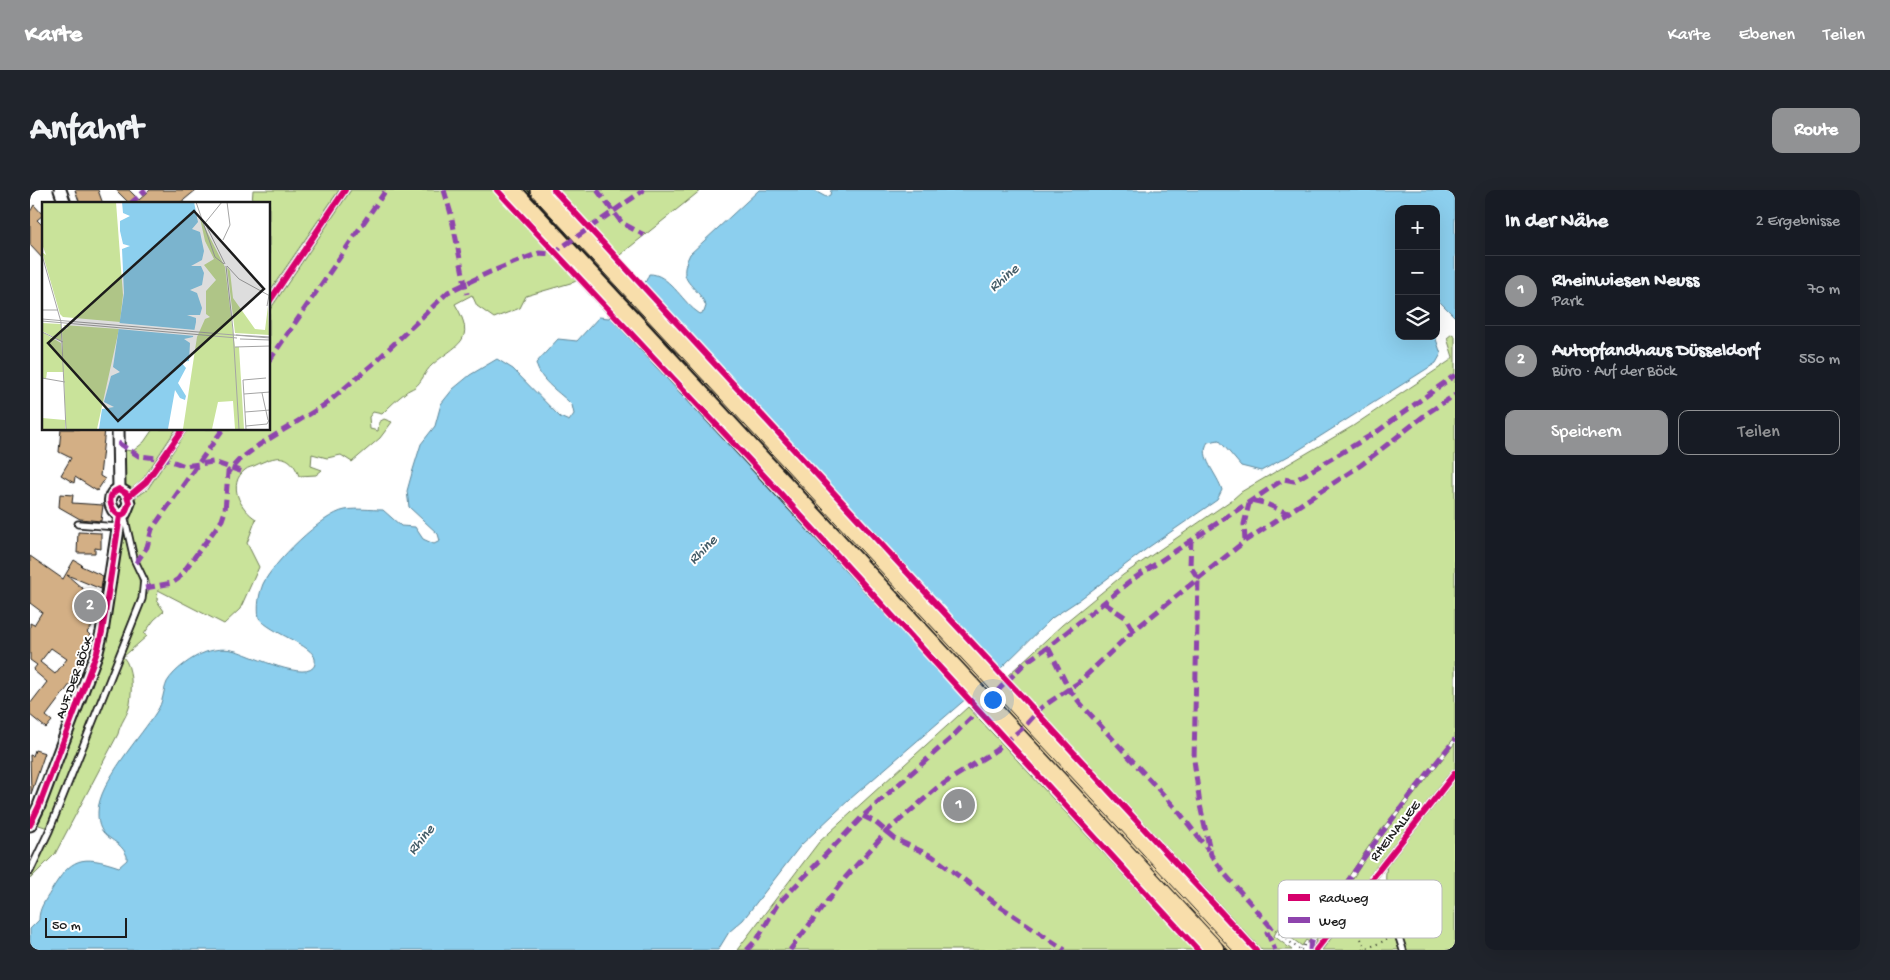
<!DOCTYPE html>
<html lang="de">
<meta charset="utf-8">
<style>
body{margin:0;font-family:"Gochi Hand",sans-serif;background:#20242c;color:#f1f3f6}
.controls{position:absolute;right:15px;top:15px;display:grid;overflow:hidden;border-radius:10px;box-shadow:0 5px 20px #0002}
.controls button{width:45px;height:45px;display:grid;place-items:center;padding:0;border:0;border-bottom:1px solid #363941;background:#171b24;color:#f1f3f6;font:25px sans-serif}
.scale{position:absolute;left:15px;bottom:12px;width:82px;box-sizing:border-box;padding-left:5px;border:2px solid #1c1c1c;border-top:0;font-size:14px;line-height:18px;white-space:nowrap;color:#1c1c1c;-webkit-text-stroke:4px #fff;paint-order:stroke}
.you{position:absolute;left:962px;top:509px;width:18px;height:18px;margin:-12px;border:4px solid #fff;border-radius:50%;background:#1a73e8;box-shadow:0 0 0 8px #1a73e833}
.badge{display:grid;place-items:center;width:32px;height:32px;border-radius:50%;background:#919294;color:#fff;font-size:16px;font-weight:700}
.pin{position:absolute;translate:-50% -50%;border:2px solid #fff;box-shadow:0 1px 5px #0006}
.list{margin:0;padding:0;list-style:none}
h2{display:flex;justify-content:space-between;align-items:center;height:65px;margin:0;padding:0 20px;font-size:21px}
h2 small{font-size:16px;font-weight:400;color:#9ea1a6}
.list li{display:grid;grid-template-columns:32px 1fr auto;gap:15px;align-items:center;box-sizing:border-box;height:70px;padding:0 20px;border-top:1px solid #363941}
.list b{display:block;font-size:19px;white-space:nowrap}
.list p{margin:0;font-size:16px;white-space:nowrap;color:#9ea1a6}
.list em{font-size:16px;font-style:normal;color:#9ea1a6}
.actions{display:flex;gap:10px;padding:15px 20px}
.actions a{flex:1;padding:11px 0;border:1px solid #919294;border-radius:10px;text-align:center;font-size:18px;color:#919294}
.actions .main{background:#919294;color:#fff}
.icon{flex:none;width:28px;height:28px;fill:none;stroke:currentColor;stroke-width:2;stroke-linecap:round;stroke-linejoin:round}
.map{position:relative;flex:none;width:1425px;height:760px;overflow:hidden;border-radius:10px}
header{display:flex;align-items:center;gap:30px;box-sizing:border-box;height:70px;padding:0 25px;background:#919294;color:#fff}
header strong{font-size:24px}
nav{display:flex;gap:28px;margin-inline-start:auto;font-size:18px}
.intro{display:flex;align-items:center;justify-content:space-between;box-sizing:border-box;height:120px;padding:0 30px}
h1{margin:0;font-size:35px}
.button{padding:12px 22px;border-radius:10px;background:#919294;color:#fff;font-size:18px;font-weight:700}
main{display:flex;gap:30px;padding:0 30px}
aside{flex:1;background:#171b24;border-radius:10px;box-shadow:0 5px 20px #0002}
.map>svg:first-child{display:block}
.green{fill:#c9e39a;stroke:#72805b}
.water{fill:#8ccfee;stroke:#5f879a}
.building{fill:#d3af85;stroke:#1c1c1c;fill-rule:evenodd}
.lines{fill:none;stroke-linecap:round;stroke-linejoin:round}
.lane-casing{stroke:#1c1c1c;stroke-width:9}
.street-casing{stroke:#1c1c1c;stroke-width:15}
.highway-casing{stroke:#1c1c1c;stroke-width:25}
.path{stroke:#1c1c1c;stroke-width:2;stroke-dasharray:1 4;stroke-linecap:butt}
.lane{stroke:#fff;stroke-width:5.5}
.street{stroke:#fff;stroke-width:11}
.highway{stroke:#f8deab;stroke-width:21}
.tram{stroke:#1c1c1c;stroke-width:1}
.quiet{stroke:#8e44ad;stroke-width:5;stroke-dasharray:10 5;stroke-linecap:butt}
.cycleway-casing{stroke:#fff;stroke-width:9}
.cycleway{stroke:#d6006c;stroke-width:6}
.labels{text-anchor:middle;stroke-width:4;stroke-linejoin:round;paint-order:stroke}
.street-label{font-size:14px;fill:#1c1c1c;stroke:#fff}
.water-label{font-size:15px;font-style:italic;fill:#435b66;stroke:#fff}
.inset-road{fill:none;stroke:#a4a4a4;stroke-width:1}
.view{fill:#1c1c1c;fill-opacity:0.15;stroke:#1c1c1c;stroke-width:2.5}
.inset-edge{fill:none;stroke:#1c1c1c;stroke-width:2.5}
.key{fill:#fff;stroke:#bbb;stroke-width:1}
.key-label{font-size:14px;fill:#1c1c1c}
</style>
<header>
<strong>Karte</strong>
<nav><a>Karte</a><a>Ebenen</a><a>Teilen</a></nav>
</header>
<div class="intro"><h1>Anfahrt</h1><a class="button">Route</a></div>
<main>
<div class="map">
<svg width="1425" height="760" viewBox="0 0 1425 760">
<rect width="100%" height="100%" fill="#fff"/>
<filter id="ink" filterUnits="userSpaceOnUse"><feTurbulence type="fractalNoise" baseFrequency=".02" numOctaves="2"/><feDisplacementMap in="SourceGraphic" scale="10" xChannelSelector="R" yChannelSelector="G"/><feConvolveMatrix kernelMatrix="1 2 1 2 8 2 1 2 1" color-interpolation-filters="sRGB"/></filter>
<g filter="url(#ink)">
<g class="green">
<polygon points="223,0 309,0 239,102 239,14 222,14"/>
<path d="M321 0H671L590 65 544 92 496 106 490 118 464 128 447 116 442 105 425 114C448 152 426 154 402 175 395 181 392 192 385 197 382 199 378 200 375 203 367 209 359 217 352 224L343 222 339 227 340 239 348 241 349 232 354 229 362 232 350 248 322 272 311 265 297 268 282 264 281 276 292 280 286 285 269 286C260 261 245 266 226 275 223 277 218 277 215 280 197 294 210 319 226 329L217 353 229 377 210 419 194 434 128 400 127 411 134 421 124 430 114 444 117 446 93 467C103 477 102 500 100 514 98 525 90 533 88 544L25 664 0 689 120 397 119 391C103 361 94 341 105 308L117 300 158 239H239V121Z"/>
<polygon points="1422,144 1425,146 1425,547 1343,650 1292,726 1279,752 1276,750 1272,756 1248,738 1244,746 1262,760 1232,760 981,489 975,488 1032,435 1093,385 1203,309 1211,302 1323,236 1421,170 1423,167 1417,148"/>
<polygon points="123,239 146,239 109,295 100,300 94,296 94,260 103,261 114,252"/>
<polygon points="93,336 109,385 110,410 19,636 15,637 6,634 67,471"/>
<polygon points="938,517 1163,760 707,760 789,652"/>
<polygon points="1425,553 1425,578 1286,757 1284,756 1290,739 1343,657"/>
<path d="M1425 588V760H1377C1369 737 1349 697 1358 673Z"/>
<polygon points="1343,702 1351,705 1369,760 1292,760 1334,707"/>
</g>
<path class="water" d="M729 0H783L796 7 800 5 801 0H1425V127L1406 108V19H1369V146H1405L1411 164 1406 173 1264 263 1231 281 1211 276 1189 250 1178 252C1168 266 1188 285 1192 300L1187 310 1119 357 1049 410 1022 428 967 482 820 609 771 655 713 730 699 742 688 760H0V739L9 730C9 718 15 711 21 701 41 668 51 664 89 677L97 670V666C88 645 67 652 68 622 68 593 112 545 127 521 133 513 133 501 137 492 144 480 162 467 176 462 186 459 195 458 206 461 218 464 289 499 285 469 283 455 240 443 229 428 227 416 229 404 233 394 243 373 292 324 315 320 327 318 341 320 353 320L371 336 385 337 393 349 404 354 410 351 408 344 379 317 377 301 382 283 391 254 405 236 411 214 423 199 440 185 467 169 483 179 530 227 539 231 544 224 542 215C530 202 510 192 506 173L528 149 547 151 569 127 579 128 616 91 619 84C638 83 652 111 666 121L670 124 674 122 676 116C666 92 645 94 660 64Z"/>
<g class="building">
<polygon points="45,0 68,0 73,14 50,14"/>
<polygon points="86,0 99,0 109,10 120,0 166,0 149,14 100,14"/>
<polygon points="4,15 13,25 7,30 14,37 14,70 0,55 0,22"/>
<polygon points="31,239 75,239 70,286 75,289 67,301 45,287 44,293 31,285 41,268 29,262"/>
<polygon points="30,304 43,305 42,313 73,315 71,331 50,329 29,317"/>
<polygon points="48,342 71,343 71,359 65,358 65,363 47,363"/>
<path d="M0 366 33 389 44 370 52 375 51 376 73 386 71 399 37 385 69 413 65 421 67 424 63 429 66 432 57 442 63 448 62 450 49 466 54 469 41 486 44 489 16 526 22 531 16 538 0 525V514L17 492 3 480 7 475 0 470V433L4 435 12 422 0 413ZM21 458 37 469 25 484 10 472Z"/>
<polygon points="5,560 15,563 1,604 0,565 3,566"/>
</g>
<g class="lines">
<defs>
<g id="lane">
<polyline points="239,112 315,0"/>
<polyline points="98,307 116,292 153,239"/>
<polyline points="48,334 87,337"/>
<polyline points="0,681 19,641 112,409 114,390 104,369 94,325"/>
<polyline points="1342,689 1355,703 1373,760"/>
<polyline points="1286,760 1425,583"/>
</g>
<g id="street">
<polyline points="30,0 35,14"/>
<polyline points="88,239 89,299"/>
<path d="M89 299 96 303 99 313 95 323 90 326C79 319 76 304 89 299Z"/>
<polyline points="0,635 9,616 67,462 72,442 90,326"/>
</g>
<g id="highway">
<polyline points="479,0 1183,760"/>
<polyline points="511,0 1213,760"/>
</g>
</defs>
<use href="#lane" class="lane-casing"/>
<use href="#street" class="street-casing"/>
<use href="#highway" class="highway-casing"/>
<g class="path">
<polyline points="1241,737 1270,760"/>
<polyline points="1331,749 1336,758"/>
<polyline points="1271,760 1275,754 1280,753"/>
<polyline points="1333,760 1361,748"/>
</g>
<use href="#lane" class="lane"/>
<use href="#street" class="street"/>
<use href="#highway" class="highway"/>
<polyline class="tram" points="497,0 1202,760"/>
<g class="quiet">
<polyline points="414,0 421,24 437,104"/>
<polyline points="567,0 592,33 614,45"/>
<polyline points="100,14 116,0"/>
<polyline points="239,171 356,0"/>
<polyline points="88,253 109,266 136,269 155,276 183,272 213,282"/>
<polyline points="1161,349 1160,376 1168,388 1164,570 1170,615 1181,665 1194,683 1241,737 1237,742 1245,760"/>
<polyline points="1215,351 1214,334 1220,310 1234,313 1257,323"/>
<polyline points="106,373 117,357 122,339 193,239"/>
<polyline points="115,398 142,393 148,389 192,330 195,321 198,282 209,270 229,255 296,214 343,174 418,102 460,82 509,63 522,64 614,0"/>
<polyline points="1074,413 1095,427 1103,441"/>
<polyline points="1018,457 1039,499 1050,513 1149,622 1178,660"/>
<polyline points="833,626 845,632 865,649 902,666 968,715 1035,760"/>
<polyline points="717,760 728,748 747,715 833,626 920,549 996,472 1018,457 1106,387 1254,289 1264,291 1348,241 1425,185"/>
<polyline points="760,760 815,688 856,642 907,598 966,560 994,537 1012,517 1048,493 1103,441 1215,351 1331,275 1399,222 1425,205"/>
<path d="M1280 760C1280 742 1296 724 1306 709 1342 653 1383 602 1425 549"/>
</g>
<defs>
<g id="cycleway">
<polyline points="467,0 751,304 1168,760"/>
<polyline points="524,0 1226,760"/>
<polyline points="239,112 315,0"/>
<path d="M89 299 96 303 99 313 95 323 90 326C79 319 76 304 89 299Z"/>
<polyline points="98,307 116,292 153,239"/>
<polyline points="0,635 9,616 67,462 72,442 90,326"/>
<polyline points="1286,760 1425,583"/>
</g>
</defs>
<use href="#cycleway" class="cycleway-casing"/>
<use href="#cycleway" class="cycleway"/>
</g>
</g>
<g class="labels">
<g class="street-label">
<text transform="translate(43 487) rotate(-70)" y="5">AUF DER BÖCK</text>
<text transform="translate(1364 640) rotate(-52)" y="5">RHEINALLEE</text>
</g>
<g class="water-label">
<text transform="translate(973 87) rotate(-40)" y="5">Rhine</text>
<text transform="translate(672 359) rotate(-45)" y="5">Rhine</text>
<text transform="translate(390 649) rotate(-51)" y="5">Rhine</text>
</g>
</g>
<g transform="translate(12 12)">
<rect width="228" height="228" fill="#fff"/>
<path d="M0 0H74L81 93 78 120 21 115 18 112 0 50 4 53 0 42ZM158 16 183 65 191 131 193 145H197L202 227H193L191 199 176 200 170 227H141L155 135 163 117 168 115 164 112V89L174 78 162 63 172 57 163 39ZM185 65 188 69 191 96 213 127 223 128 226 104 227 133 193 131ZM0 121 19 122V139L0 129ZM21 123 77 127 55 227H24L20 128 26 126ZM0 130 19 141 22 170H5L4 177 0 176ZM0 216 23 218V227H0Z" fill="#c9e39a"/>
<path d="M80 0H152L156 20 150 27 158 30 162 49 160 58 149 64H159L162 71 160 83 148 88 155 91 160 106 158 113H145L154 116V120L151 135 142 137 148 141 147 159 139 160 144 166 136 181 144 194 143 198 138 196 133 188 126 227H57L60 207 72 205 62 200 69 174 78 170 71 165 82 91 80 47 88 44 81 42 78 29V19L88 14 81 11Z" fill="#8ccfee"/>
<path d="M77 121 154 128 153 134 76 127Z" fill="#fff"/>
<path class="inset-road" d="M154 0 173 55 182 62M180 0 163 21 183 62M181 38 188 23 185 0M0 53 19 120 24 227M184 64 191 128 197 227M185 64 197 77 228 94M225 104 228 88M0 108H16M0 117 228 136M0 119 195 136M0 130 21 140M194 133 228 135M198 137 228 138M193 145 228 144M0 176 23 180M220 191 226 218M202 192 228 190M203 210 228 208M204 224 225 222 227 218M204 227 201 178 224 176"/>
<path class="view" d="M152 9 222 87 76 219 6 141Z"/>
<rect width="228" height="228" class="inset-edge"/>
</g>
<rect x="1248" y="690" width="164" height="58" rx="8" class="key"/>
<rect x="1258" y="704" width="22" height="7" fill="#d6006c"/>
<rect x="1258" y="727" width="22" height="6" fill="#8e44ad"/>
<g class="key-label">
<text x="1289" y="712">Radweg</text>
<text x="1289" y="735">Weg</text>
</g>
</svg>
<div class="controls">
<button>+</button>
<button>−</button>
<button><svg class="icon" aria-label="layers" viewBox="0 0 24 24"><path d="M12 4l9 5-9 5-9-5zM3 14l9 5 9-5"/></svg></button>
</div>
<div class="scale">50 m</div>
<div class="you"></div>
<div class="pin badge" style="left:929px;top:615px">1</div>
<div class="pin badge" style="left:60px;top:416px">2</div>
</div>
<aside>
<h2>In der Nähe<small>2 Ergebnisse</small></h2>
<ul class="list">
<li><span class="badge">1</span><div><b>Rheinwiesen Neuss</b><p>Park</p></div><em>70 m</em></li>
<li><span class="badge">2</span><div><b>Autopfandhaus Düsseldorf</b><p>Büro · Auf der Böck</p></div><em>550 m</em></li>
</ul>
<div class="actions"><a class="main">Speichern</a><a>Teilen</a></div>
</aside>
</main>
